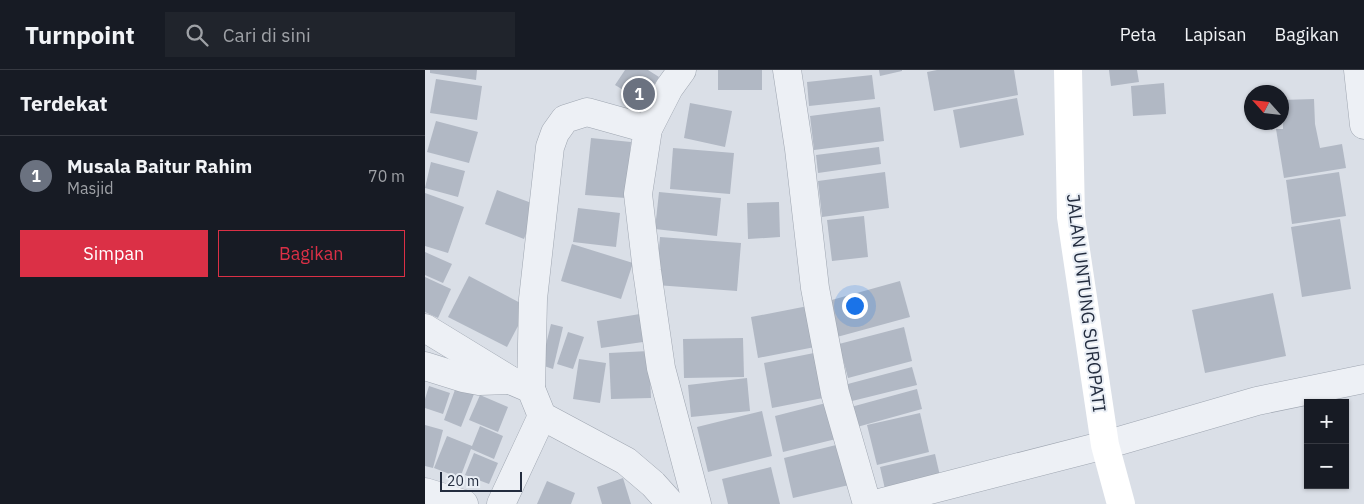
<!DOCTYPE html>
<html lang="id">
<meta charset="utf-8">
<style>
body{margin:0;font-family:"IBM Plex Sans",sans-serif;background:#20242c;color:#f1f3f6}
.controls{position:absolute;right:15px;bottom:15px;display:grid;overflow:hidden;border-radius:0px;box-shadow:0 1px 4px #0004}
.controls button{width:45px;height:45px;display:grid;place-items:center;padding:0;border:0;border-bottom:1px solid #363941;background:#171b24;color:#f1f3f6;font:25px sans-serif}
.compass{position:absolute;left:819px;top:15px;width:45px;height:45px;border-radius:50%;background:#171b24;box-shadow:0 1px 4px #0004;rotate:297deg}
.scale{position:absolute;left:15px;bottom:12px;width:82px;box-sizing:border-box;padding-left:5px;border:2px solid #232c3e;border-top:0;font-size:14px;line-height:18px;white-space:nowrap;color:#232c3e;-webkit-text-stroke:4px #e9eef5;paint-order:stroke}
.you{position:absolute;left:429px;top:235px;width:18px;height:18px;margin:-12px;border:4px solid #fff;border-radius:50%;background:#1a73e8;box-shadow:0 0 0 8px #1a73e833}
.badge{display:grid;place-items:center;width:32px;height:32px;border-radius:50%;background:#db3046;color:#fff;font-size:16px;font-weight:700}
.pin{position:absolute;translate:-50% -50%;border:2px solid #fff;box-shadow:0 1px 5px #0006}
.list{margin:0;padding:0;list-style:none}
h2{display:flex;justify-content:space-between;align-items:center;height:65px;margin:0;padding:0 20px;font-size:21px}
h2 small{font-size:16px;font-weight:400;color:#9ea1a6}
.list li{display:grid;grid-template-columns:32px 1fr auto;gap:15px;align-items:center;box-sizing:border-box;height:80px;padding:0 20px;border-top:1px solid #363941}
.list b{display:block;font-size:19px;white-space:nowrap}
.list p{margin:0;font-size:16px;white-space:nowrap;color:#9ea1a6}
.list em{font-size:16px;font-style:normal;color:#9ea1a6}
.actions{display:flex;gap:10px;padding:15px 20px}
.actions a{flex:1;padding:11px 0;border:1px solid #db3046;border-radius:0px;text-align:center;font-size:18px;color:#db3046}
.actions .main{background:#db3046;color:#fff}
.icon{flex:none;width:28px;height:28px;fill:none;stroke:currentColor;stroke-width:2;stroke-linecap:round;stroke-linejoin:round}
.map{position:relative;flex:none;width:939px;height:434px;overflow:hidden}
header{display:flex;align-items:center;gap:30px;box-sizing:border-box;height:70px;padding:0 25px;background:#171b24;border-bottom:1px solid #363941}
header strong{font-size:24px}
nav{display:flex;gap:28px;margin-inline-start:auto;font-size:18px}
.search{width:350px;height:45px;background:#20242c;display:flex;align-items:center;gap:12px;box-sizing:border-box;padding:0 18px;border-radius:0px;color:#9ea1a6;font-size:19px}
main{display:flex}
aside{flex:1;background:#171b24}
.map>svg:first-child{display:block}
.building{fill:#b1b8c4}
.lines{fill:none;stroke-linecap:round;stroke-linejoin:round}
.minor-casing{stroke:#9fa6b1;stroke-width:29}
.minor{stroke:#edf0f5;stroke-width:28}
.secondary{stroke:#fff;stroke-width:28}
.labels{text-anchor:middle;stroke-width:4;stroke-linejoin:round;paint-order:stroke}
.street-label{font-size:18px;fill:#232c3e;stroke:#e9eef5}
</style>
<header>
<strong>Turnpoint</strong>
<div class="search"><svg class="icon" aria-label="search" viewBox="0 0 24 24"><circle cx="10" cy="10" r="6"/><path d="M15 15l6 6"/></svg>Cari di sini</div>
<nav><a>Peta</a><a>Lapisan</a><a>Bagikan</a></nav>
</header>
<main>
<aside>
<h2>Terdekat<small></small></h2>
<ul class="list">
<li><span class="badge" style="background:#6b7280">1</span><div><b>Musala Baitur Rahim</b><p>Masjid</p></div><em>70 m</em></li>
</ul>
<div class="actions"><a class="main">Simpan</a><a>Bagikan</a></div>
</aside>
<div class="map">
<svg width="939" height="434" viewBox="0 0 939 434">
<rect width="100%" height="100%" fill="#dadfe7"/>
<g class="building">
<polygon points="5,0 52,0 51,10 5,3"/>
<polygon points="200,0 223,0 234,7 218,32 190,15"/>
<rect x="293" y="0" width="44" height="20"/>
<polygon points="454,0 477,0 477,1 455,6"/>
<polygon points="512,0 589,0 593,25 509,41 502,2"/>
<polygon points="684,0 712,0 714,12 686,16"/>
<polygon points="447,5 450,29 384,36 382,12"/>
<polygon points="11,9 57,16 52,50 5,43"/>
<polygon points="739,13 741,44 708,46 706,16"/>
<polygon points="592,28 599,65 535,78 528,40"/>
<polygon points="889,29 890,54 895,78 917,74 921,98 859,108 851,59 858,59 857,30"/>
<polygon points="265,33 307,41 300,77 259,68"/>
<polygon points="455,37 459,71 389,80 385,46"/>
<polygon points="11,51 53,62 44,93 2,82"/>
<polygon points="166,68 206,72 201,128 160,125"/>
<polygon points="454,77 456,94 393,103 391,85"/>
<polygon points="248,78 309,83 305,124 245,119"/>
<polygon points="6,92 40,101 33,127 0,118"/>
<polygon points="460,102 464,138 397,147 393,111"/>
<polygon points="914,102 921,146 867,154 861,110"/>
<polygon points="72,120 112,135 99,169 60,154"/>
<polygon points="234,122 296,128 292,166 230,159"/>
<polygon points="0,123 39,137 23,183 0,176"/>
<polygon points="354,132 355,167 323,169 322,133"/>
<polygon points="153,138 195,143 191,177 148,172"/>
<polygon points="439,146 443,187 407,191 402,150"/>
<polygon points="915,149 926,219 877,227 866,157"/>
<polygon points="235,167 316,173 312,221 231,215"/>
<polygon points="147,174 208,193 196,229 136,211"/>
<polygon points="0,182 27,194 18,213 0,205"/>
<polygon points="44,206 103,237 82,277 23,247"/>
<polygon points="0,207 26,219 13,248 0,242"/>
<polygon points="475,211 485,247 412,267 403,231"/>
<polygon points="848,223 861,286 780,303 767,240"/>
<polygon points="383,236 390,277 333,288 326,247"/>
<polygon points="215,244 218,272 176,278 172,251"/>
<polygon points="126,254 138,257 128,299 116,295"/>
<polygon points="479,257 487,291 423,308 414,274"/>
<polygon points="143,262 159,267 148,299 132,294"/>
<polygon points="318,268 319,307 259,308 258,269"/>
<polygon points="224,281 226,328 186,329 184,283"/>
<polygon points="389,283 398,328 347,338 339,293"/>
<polygon points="154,289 181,293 175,333 148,329"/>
<polygon points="487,297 492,315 423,332 419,315"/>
<polygon points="322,308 325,341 266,347 263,315"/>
<polygon points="4,316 25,323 18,344 0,338 0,329"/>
<polygon points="31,317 49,324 36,357 19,350"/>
<polygon points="492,319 497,339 432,357 426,337"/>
<polygon points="55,325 83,337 73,362 44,350"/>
<polygon points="401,333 411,369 358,382 350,346"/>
<polygon points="337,341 347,386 283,402 272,357"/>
<polygon points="495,343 504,382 452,395 442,355"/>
<polygon points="0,355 18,360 8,398 0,396"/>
<polygon points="55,356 78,366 69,389 46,379 35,408 9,398 22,366 47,376"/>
<polygon points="415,374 424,415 368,428 359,388"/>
<polygon points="49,383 73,393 64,414 40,405"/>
<polygon points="510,384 515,406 460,419 455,397"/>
<polygon points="346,397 355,434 303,434 297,409"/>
<polygon points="198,408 206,434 177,434 172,417"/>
<polygon points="122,411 150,423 146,434 112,434"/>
</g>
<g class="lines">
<defs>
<g id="minor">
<polyline points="257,0 244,18 223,59 213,124 222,201 236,298 272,434"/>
<polyline points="362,0 374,79 390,218 410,323 442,434"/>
<polyline points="933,0 939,55"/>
<polyline points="0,258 85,310 106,319 117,346 201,391 228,414 246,434"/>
<polyline points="0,296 38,308 54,311 85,310"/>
<polyline points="106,319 108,229 125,77 130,63 140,49 162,42 223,59"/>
<polyline points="0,422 39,434"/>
<polyline points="76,434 117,346"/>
<polyline points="450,434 680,375 832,331 939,309"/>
</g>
</defs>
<use href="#minor" class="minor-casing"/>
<use href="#minor" class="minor"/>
<polyline class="secondary" points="643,0 646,147 680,375 696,434"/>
</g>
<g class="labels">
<g class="street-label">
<text transform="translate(661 233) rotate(83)" y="6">JALAN UNTUNG SUROPATI</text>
</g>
</g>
</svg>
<div class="controls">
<button>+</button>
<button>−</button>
</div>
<svg class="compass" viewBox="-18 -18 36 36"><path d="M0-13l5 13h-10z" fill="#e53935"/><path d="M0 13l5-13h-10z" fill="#9ea1a6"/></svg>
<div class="scale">20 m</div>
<div class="you"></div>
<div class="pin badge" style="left:214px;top:24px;background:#6b7280">1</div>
</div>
</main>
